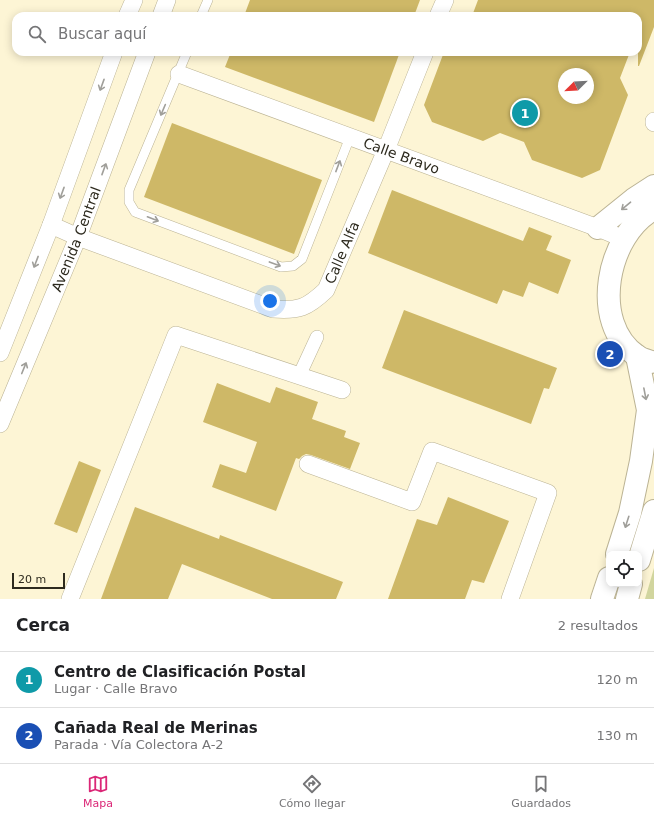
<!DOCTYPE html>
<html lang="es">
<meta charset="utf-8">
<style>
body{margin:0;font-family:"DejaVu Sans",sans-serif;background:#f6f6f6;color:#202124}
.controls{position:absolute;right:12px;bottom:12px;display:grid;overflow:hidden;border-radius:8px;box-shadow:0 2px 10px #0003}
.controls button{width:36px;height:36px;display:grid;place-items:center;padding:0;border:0;border-bottom:1px solid #e0e0e0;background:#fff;color:#202124;font:20px sans-serif}
.compass{position:absolute;left:558px;top:68px;width:36px;height:36px;border-radius:50%;background:#fff;box-shadow:0 2px 10px #0003;rotate:246deg}
.scale{position:absolute;left:12px;bottom:10px;width:53px;box-sizing:border-box;padding-left:4px;border:2px solid #2d2a1e;border-top:0;font-size:11px;line-height:14px;white-space:nowrap;color:#2d2a1e;-webkit-text-stroke:3px #fdf5d5;paint-order:stroke}
.you{position:absolute;left:270px;top:301px;width:14px;height:14px;margin:-10px;border:3px solid #fff;border-radius:50%;background:#1a73e8;box-shadow:0 0 0 6px #1a73e833}
.badge{display:grid;place-items:center;width:26px;height:26px;border-radius:50%;background:#db2777;color:#fff;font-size:13px;font-weight:700}
.pin{position:absolute;translate:-50% -50%;border:2px solid #fff;box-shadow:0 1px 4px #0006}
.list{margin:0;padding:0;list-style:none}
h2{display:flex;justify-content:space-between;align-items:center;height:52px;margin:0;padding:0 16px;font-size:17px}
h2 small{font-size:13px;font-weight:400;color:#757577}
.list li{display:grid;grid-template-columns:26px 1fr auto;gap:12px;align-items:center;box-sizing:border-box;height:56px;padding:0 16px;border-top:1px solid #e0e0e0}
.list b{display:block;font-size:15px;white-space:nowrap}
.list p{margin:0;font-size:13px;white-space:nowrap;color:#757577}
.list em{font-size:13px;font-style:normal;color:#757577}
.icon{flex:none;width:22px;height:22px;fill:none;stroke:currentColor;stroke-width:2;stroke-linecap:round;stroke-linejoin:round}
.map{position:relative;flex:none;width:654px;height:599px;overflow:hidden}
.search{position:absolute;background:#fff;box-shadow:0 2px 10px #0003;left:12px;right:12px;top:12px;height:44px;display:flex;align-items:center;gap:10px;box-sizing:border-box;padding:0 14px;border-radius:12px;color:#757577;font-size:15px}
.sheet{height:164px;background:#fff}
nav{display:flex;justify-content:space-around;align-items:center;box-sizing:border-box;height:56px;border-top:1px solid #e0e0e0;background:#fff;font-size:11px;color:#757577}
nav a{display:grid;justify-items:center;gap:2px}
nav .on{color:#db2777}
.map>svg:first-child{display:block}
.green{fill:#d1d59e}
.building{fill:#ceb867;fill-rule:evenodd}
.lines{fill:none;stroke-linecap:round;stroke-linejoin:round}
.service-casing{stroke:#bbb394;stroke-width:10}
.pedestrian-casing{stroke:#bbb394;stroke-width:14}
.minor-casing{stroke:#bbb394;stroke-width:18}
.primary-casing{stroke:#bbb394;stroke-width:24}
.service{stroke:#fff;stroke-width:9}
.pedestrian{stroke:#fff;stroke-width:13}
.minor{stroke:#fff;stroke-width:17}
.primary{stroke:#fff;stroke-width:22}
.oneway{stroke:#a09f9a}
.labels{text-anchor:middle;stroke-width:3.5;stroke-linejoin:round;paint-order:stroke}
.street-label{font-size:14px;fill:#2d2a1e;stroke:#fdf5d5}
</style>
<div class="map">
<svg width="654" height="599" viewBox="0 0 654 599">
<rect width="100%" height="100%" fill="#fdf5d5"/>
<polygon class="green" points="654,568 654,599 645,599"/>
<g class="building">
<polygon points="250,0 420,0 414,16 244,16"/>
<polygon points="478,0 654,0 654,27 639,66 638,66 638,16 472,16"/>
<polygon points="231,52 400,52 374,122 225,67"/>
<path d="M444 52H630L620 78 628 95 600 170 582 178 532 160 524 142 500 133 483 141 432 122 424 105ZM564 74H588V98H564Z"/>
<polygon points="172,123 322,180 294,254 144,197"/>
<polygon points="392,190 523,241 529,227 552,236 546,250 571,260 558,294 529,282 523,297 503,290 497,304 368,253"/>
<polygon points="404,310 557,368 549,389 544,388 531,424 382,368"/>
<polygon points="217,383 270,403 276,387 318,402 312,419 346,431 344,437 360,443 350,469 311,455 306,454 302,456 299,459 296,458 276,511 212,487 220,464 246,473 257,442 203,422"/>
<polygon points="79,461 101,470 77,533 54,524"/>
<polygon points="448,497 509,521 484,583 472,580 465,599 388,599 417,519 437,525"/>
<polygon points="135,507 219,539 220,535 343,582 336,599 272,599 182,564 168,599 101,599"/>
</g>
<g class="lines">
<defs>
<g id="service">
<polyline points="201,16 208,0"/>
<polyline points="187,52 129,190 129,202 135,212 281,267 293,266 302,259 350,137"/>
</g>
<polyline id="pedestrian" points="299,376 317,337"/>
<g id="minor">
<polyline points="127,16 134,0"/>
<polyline points="161,16 167,0"/>
<polyline points="438,16 445,0"/>
<path id="s1" d="M179 74 598 228 624 239"/>
<polyline points="654,123 654,121"/>
<path id="s2" d="M51 225 78 237 273 309C299 311 307 308 326 290L386 150 425 52"/>
<polyline points="0,353 51,225 114,52"/>
<path id="s3" d="M0 424 78 237 147 52"/>
<polyline points="308,464 412,502 432,451 548,493 510,599"/>
<polyline points="70,599 176,335 342,390"/>
</g>
<g id="primary">
<polyline points="598,228 634,199 654,186"/>
<path d="M651 362C646 360 641 359 637 356 589 323 607 234 654 209"/>
<polyline points="617,554 630,513 641,461 648,410 637,356"/>
<polyline points="639,560 654,511"/>
<polyline points="602,599 609,578"/>
<polyline points="627,599 631,584"/>
</g>
</defs>
<use href="#service" class="service-casing"/>
<use href="#pedestrian" class="pedestrian-casing"/>
<use href="#minor" class="minor-casing"/>
<use href="#primary" class="primary-casing"/>
<use href="#service" class="service"/>
<use href="#pedestrian" class="pedestrian"/>
<use href="#minor" class="minor"/>
<use href="#primary" class="primary"/>
</g>
<defs><path id="oneway-shaft" d="M-6 0H5M1.5-3L5.5 0L1.5 3" fill="none" stroke-width="1.6" stroke-linecap="round" stroke-linejoin="round"/></defs>
<g class="oneway">
<use href="#oneway-shaft" transform="translate(102 85) rotate(110)"/>
<use href="#oneway-shaft" transform="translate(163 110) rotate(113)"/>
<use href="#oneway-shaft" transform="translate(338 166) rotate(-69)"/>
<use href="#oneway-shaft" transform="translate(104 169) rotate(-70)"/>
<use href="#oneway-shaft" transform="translate(62 193) rotate(110)"/>
<use href="#oneway-shaft" transform="translate(626 206) rotate(140)"/>
<use href="#oneway-shaft" transform="translate(153 219) rotate(21)"/>
<use href="#oneway-shaft" transform="translate(36 262) rotate(111)"/>
<use href="#oneway-shaft" transform="translate(275 264) rotate(20)"/>
<use href="#oneway-shaft" transform="translate(24 368) rotate(-68)"/>
<use href="#oneway-shaft" transform="translate(645 394) rotate(79)"/>
<use href="#oneway-shaft" transform="translate(627 522) rotate(108)"/>
</g>
<g class="labels">
<g class="street-label">
<text dy="5" stroke="none"><textPath href="#s1" startOffset="237">Calle Bravo</textPath></text>
<text dy="5" stroke="none"><textPath href="#s3" startOffset="200">Avenida Central</textPath></text>
<text dy="5" stroke="none"><textPath href="#s2" startOffset="337">Calle Alfa</textPath></text>
</g>
</g>
</svg>
<div class="controls">
<button><svg class="icon" aria-label="locate" viewBox="0 0 24 24"><circle cx="12" cy="12" r="6"/><path d="M12 2v4M12 18v4M2 12h4M18 12h4"/></svg></button>
</div>
<svg class="compass" viewBox="-18 -18 36 36"><path d="M0-13l5 13h-10z" fill="#e53935"/><path d="M0 13l5-13h-10z" fill="#757577"/></svg>
<div class="scale">20 m</div>
<div class="you"></div>
<div class="pin badge" style="left:525px;top:113px;background:#0f9aa8">1</div>
<div class="pin badge" style="left:610px;top:354px;background:#1a4fb4">2</div>
<div class="search"><svg class="icon" aria-label="search" viewBox="0 0 24 24"><circle cx="10" cy="10" r="6"/><path d="M15 15l6 6"/></svg>Buscar aquí</div>
</div>
<section class="sheet">
<h2>Cerca<small>2 resultados</small></h2>
<ul class="list">
<li><span class="badge" style="background:#0f9aa8">1</span><div><b>Centro de Clasificación Postal</b><p>Lugar · Calle Bravo</p></div><em>120 m</em></li>
<li><span class="badge" style="background:#1a4fb4">2</span><div><b>Cañada Real de Merinas</b><p>Parada · Vía Colectora A-2</p></div><em>130 m</em></li>
</ul>
</section>
<nav>
<a class="on"><svg class="icon" aria-label="map" viewBox="0 0 24 24"><path d="M3 6l6-2 6 2 6-2v14l-6 2-6-2-6 2zM9 4v14M15 6v14"/></svg>Mapa</a>
<a><svg class="icon" aria-label="directions" viewBox="0 0 24 24"><path d="M12 3l9 9-9 9-9-9zM9 14v-3h6M13 9l2 2-2 2"/></svg>Cómo llegar</a>
<a><svg class="icon" aria-label="saved" viewBox="0 0 24 24"><path d="M7 4h10v16l-5-4-5 4z"/></svg>Guardados</a>
</nav>
